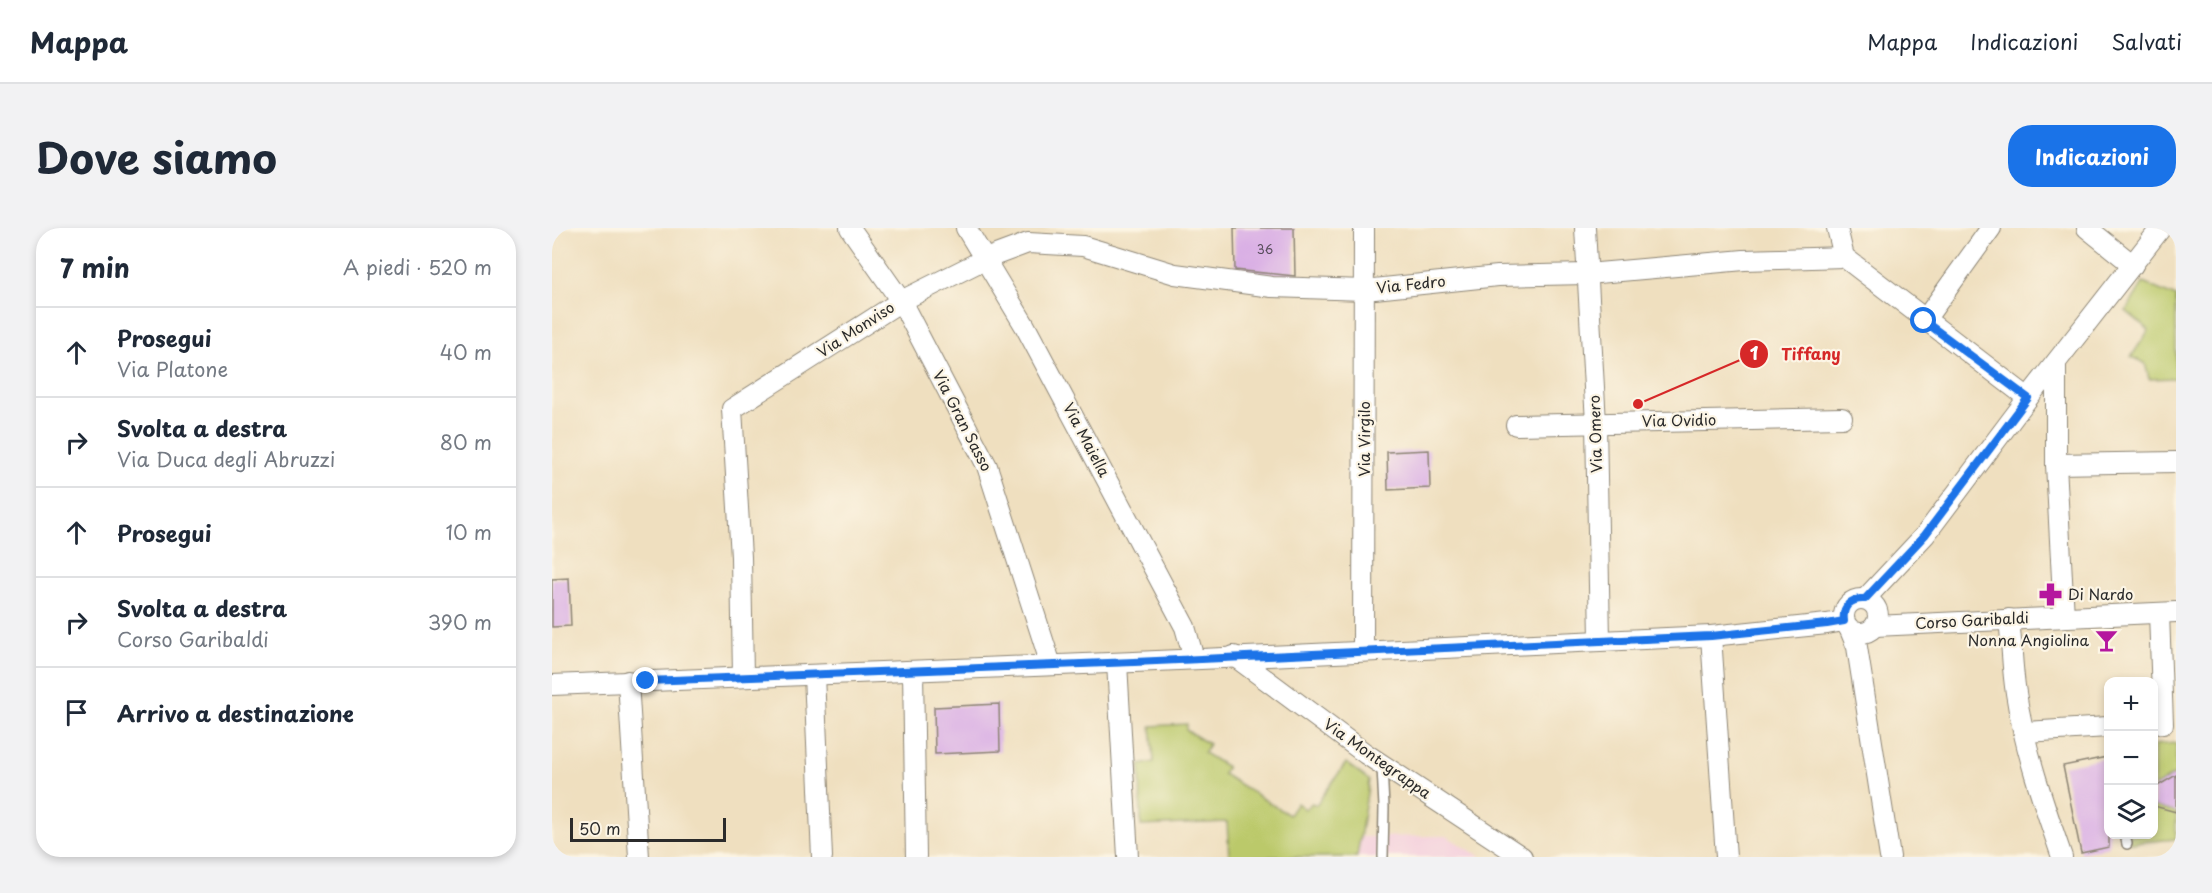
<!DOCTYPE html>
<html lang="it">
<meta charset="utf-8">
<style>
body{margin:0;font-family:"Playpen Sans",sans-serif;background:#f2f2f3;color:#1f2937}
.controls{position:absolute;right:18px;bottom:18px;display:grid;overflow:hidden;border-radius:12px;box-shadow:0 3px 9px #0003}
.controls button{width:54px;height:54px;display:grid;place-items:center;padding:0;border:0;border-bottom:2px solid #e0e1e3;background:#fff;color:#1f2937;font:30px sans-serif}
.scale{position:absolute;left:18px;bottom:15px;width:156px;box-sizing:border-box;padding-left:6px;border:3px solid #2b2b2b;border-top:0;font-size:16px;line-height:21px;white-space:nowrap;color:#2b2b2b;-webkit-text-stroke:4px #fcf5e5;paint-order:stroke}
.stop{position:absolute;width:18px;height:18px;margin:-14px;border:4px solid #1a73e8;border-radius:50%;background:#fff}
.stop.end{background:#1a73e8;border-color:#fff;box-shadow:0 2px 6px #0008}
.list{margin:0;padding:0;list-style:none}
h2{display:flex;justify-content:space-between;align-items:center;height:78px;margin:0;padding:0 24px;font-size:26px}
h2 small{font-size:20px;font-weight:400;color:#747a83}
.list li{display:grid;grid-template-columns:39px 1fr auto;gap:18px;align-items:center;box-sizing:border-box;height:90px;padding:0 24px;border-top:2px solid #e0e1e3}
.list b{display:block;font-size:22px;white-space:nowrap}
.list p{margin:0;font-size:20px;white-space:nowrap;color:#747a83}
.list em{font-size:20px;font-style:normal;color:#747a83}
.icon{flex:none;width:33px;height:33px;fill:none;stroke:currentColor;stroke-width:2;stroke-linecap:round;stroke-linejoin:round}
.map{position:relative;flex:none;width:1624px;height:629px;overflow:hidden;border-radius:24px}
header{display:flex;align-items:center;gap:36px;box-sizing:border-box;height:84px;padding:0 30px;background:#fff;border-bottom:2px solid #e0e1e3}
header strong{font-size:28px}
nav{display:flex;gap:33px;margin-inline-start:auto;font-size:21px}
.intro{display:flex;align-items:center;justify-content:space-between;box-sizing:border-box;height:144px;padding:0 36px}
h1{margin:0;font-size:42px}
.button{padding:15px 27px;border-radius:24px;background:#1a73e8;color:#fff;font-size:21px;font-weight:700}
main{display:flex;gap:36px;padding:0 36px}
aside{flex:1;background:#fff;border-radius:24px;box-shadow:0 3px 9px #0003}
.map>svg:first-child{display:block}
.built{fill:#f4cfdd}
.green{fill:#bbc96b;stroke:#737a4b;stroke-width:1.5}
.building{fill:#d9aee5}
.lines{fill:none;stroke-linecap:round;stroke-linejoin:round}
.service-casing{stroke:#8d8575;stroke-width:12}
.minor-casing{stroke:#8d8575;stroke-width:22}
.service{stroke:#fff;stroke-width:9}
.minor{stroke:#fff;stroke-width:20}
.route{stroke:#1a73e8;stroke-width:8}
.labels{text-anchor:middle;stroke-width:4.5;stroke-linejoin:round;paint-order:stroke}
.number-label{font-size:12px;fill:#564c5a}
.street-label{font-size:15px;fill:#2b2b2b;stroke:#fcf5e5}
.poi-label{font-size:15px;fill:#2b2b2b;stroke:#fcf5e5;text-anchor:start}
.leader{fill:none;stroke:#d62828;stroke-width:2}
.callout-dot{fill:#d62828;stroke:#fcf5e5;stroke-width:2}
.mark-label{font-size:18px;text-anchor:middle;font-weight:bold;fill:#fff}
.callout-label{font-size:16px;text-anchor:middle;font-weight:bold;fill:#d62828;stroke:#fcf5e5;stroke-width:4.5;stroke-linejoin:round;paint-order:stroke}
</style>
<header>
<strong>Mappa</strong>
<nav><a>Mappa</a><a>Indicazioni</a><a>Salvati</a></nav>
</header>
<div class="intro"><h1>Dove siamo</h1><a class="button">Indicazioni</a></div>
<main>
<aside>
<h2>7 min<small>A piedi · 520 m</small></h2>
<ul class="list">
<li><svg class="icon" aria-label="ahead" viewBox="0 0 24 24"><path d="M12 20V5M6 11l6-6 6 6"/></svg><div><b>Prosegui</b><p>Via Platone</p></div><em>40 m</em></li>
<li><svg class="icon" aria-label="right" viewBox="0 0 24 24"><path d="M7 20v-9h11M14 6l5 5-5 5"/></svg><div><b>Svolta a destra</b><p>Via Duca degli Abruzzi</p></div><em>80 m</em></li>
<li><svg class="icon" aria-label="ahead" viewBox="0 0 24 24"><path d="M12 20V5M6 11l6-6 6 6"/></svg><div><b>Prosegui</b></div><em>10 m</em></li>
<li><svg class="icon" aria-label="right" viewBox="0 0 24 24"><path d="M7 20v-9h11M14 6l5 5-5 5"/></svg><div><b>Svolta a destra</b><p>Corso Garibaldi</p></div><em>390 m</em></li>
<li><svg class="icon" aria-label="arrive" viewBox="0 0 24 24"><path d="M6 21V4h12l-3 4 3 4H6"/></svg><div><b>Arrivo a destinazione</b></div></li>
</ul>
</aside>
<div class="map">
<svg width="1624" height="629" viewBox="0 0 1624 629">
<rect width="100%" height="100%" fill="#fcf5e5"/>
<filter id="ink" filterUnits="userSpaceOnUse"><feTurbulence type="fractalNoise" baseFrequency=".0167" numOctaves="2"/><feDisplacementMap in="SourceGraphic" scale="12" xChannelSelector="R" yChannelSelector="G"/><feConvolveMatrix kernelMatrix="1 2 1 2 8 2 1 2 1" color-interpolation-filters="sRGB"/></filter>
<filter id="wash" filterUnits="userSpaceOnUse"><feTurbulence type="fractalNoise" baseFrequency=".008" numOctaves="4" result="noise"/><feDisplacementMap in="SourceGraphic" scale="24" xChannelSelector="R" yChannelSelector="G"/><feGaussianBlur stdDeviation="1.35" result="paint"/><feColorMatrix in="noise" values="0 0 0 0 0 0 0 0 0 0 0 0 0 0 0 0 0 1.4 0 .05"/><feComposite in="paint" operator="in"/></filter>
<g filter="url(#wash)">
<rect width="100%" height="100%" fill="#efdfbf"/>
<polygon class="built" points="894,608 929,629 805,629 807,609"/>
<g class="green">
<polygon points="1591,55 1624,69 1624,150 1597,151 1593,135 1579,129 1597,102 1574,83"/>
<polygon points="635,496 634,502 657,516 652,525 675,539 671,546 737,587 745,575 753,581 760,575 764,577 794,535 817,552 805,629 677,629 675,594 589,598 588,537 602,534 599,498"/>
<polygon points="1624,515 1624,546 1602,559 1602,517"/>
<polygon points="1602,578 1624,584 1624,611 1578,615 1576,607 1602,606"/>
</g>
<g id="blocks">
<g class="building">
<polygon points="682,0 742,0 743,48 683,42"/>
<polygon points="877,222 878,260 836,262 835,224"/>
<polygon points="17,350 19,398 0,399 0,351"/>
<polygon points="447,476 448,523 383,526 382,479"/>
<polygon points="1555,529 1557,538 1557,619 1529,625 1511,538"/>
<polygon points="1624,547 1624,584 1602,578 1602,560"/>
</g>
</g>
</g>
<g filter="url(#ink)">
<use href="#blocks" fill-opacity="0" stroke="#8d8575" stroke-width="1.5"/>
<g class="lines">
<defs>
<g id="service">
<polyline points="830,539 832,579 831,629"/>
<polyline points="1573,606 1575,616"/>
</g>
<g id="minor">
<polyline points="298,0 349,73 435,238 499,437"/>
<polyline points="414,0 473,98 633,399 642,431"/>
<polyline points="1033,0 1044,195 1048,412"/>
<polyline points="1285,0 1292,29"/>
<polyline points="1535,0 1581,37"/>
<polyline points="1292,29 1476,170"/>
<polyline points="1372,93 1439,0"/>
<polyline points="1504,136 1504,236 1512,389"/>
<polyline points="964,197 1290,190"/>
<polyline points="1504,236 1624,234"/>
<circle cx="1309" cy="388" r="17"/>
<polyline points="1313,371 1373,307 1476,170 1609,0"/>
<polyline points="1607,385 1611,496"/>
<path d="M1457 391C1460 416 1460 441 1464 465 1472 519 1492 577 1510 629"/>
<polyline points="1323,398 1624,384"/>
<polyline points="1298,402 1305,419 1338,629"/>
<polyline points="1159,408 1174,629"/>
<polyline points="811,422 812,0"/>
<polyline points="682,428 814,526 970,629"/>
<polyline points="565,435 576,629"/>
<polyline points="361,443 364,629"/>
<polyline points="262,447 270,629"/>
<polyline points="191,449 189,329 180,181 349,73 433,31 476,15 531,18 623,46 720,59 813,62 946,48 1035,46 1192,32 1292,29"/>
<polyline points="76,453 87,629"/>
<polyline points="0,457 582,434 1159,408 1275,396 1291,393"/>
<polyline points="1473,504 1556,499"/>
</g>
</defs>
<use href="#service" class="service-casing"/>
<use href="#minor" class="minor-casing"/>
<use href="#service" class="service"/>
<use href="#minor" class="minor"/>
</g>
</g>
<g class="lines" filter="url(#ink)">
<path class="route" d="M94 453 582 434 1159 408 1275 396 1292 393C1290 378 1299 370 1313 371L1373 307 1476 170 1372 93"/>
</g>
<defs>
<symbol id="pharmacy-bare" viewBox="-9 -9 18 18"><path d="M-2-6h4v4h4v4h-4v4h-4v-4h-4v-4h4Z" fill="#b5179e" stroke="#fcf5e5" stroke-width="2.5" paint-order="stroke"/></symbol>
<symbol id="bar-bare" viewBox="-9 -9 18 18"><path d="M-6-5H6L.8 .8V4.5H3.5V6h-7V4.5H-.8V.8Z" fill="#b5179e" stroke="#fcf5e5" stroke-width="2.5" paint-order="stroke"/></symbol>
</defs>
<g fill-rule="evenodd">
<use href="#pharmacy-bare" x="1482" y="350" width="33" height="33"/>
<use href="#bar-bare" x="1538" y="396" width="33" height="33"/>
</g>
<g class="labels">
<g class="number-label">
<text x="713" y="26">36</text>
</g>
<g class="street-label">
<text transform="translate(859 57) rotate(-6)" y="5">Via Fedro</text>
<text transform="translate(304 102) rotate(-33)" y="5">Via Monviso</text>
<text transform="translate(410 193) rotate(63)" y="5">Via Gran Sasso</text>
<text transform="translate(1127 193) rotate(-1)" y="5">Via Ovidio</text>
<text transform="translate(1044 206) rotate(-92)" y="5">Via Omero</text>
<text transform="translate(813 211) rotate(-90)" y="5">Via Virgilo</text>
<text transform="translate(534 212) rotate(62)" y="5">Via Maiella</text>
<text transform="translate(1420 393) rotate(-3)" y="5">Corso Garibaldi</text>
<text transform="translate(825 531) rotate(35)" y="5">Via Montegrappa</text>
</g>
<g class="poi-label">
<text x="1516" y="372">Di Nardo</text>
<text x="1537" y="418" text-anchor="end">Nonna Angiolina</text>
</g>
</g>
<path class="leader" d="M1086 176L1202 126"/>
<g class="callout-dot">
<circle cx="1086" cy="176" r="6"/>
<circle cx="1202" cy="126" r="15"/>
</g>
<g class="mark-label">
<text x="1202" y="132">1</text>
</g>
<g class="callout-label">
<text x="1259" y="132">Tiffany</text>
</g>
</svg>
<div class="controls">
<button>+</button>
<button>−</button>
<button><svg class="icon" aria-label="layers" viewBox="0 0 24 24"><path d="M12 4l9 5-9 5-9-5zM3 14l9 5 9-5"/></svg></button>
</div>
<div class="scale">50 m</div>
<div class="stop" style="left:1372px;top:93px"></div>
<div class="stop end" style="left:94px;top:453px"></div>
</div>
</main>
